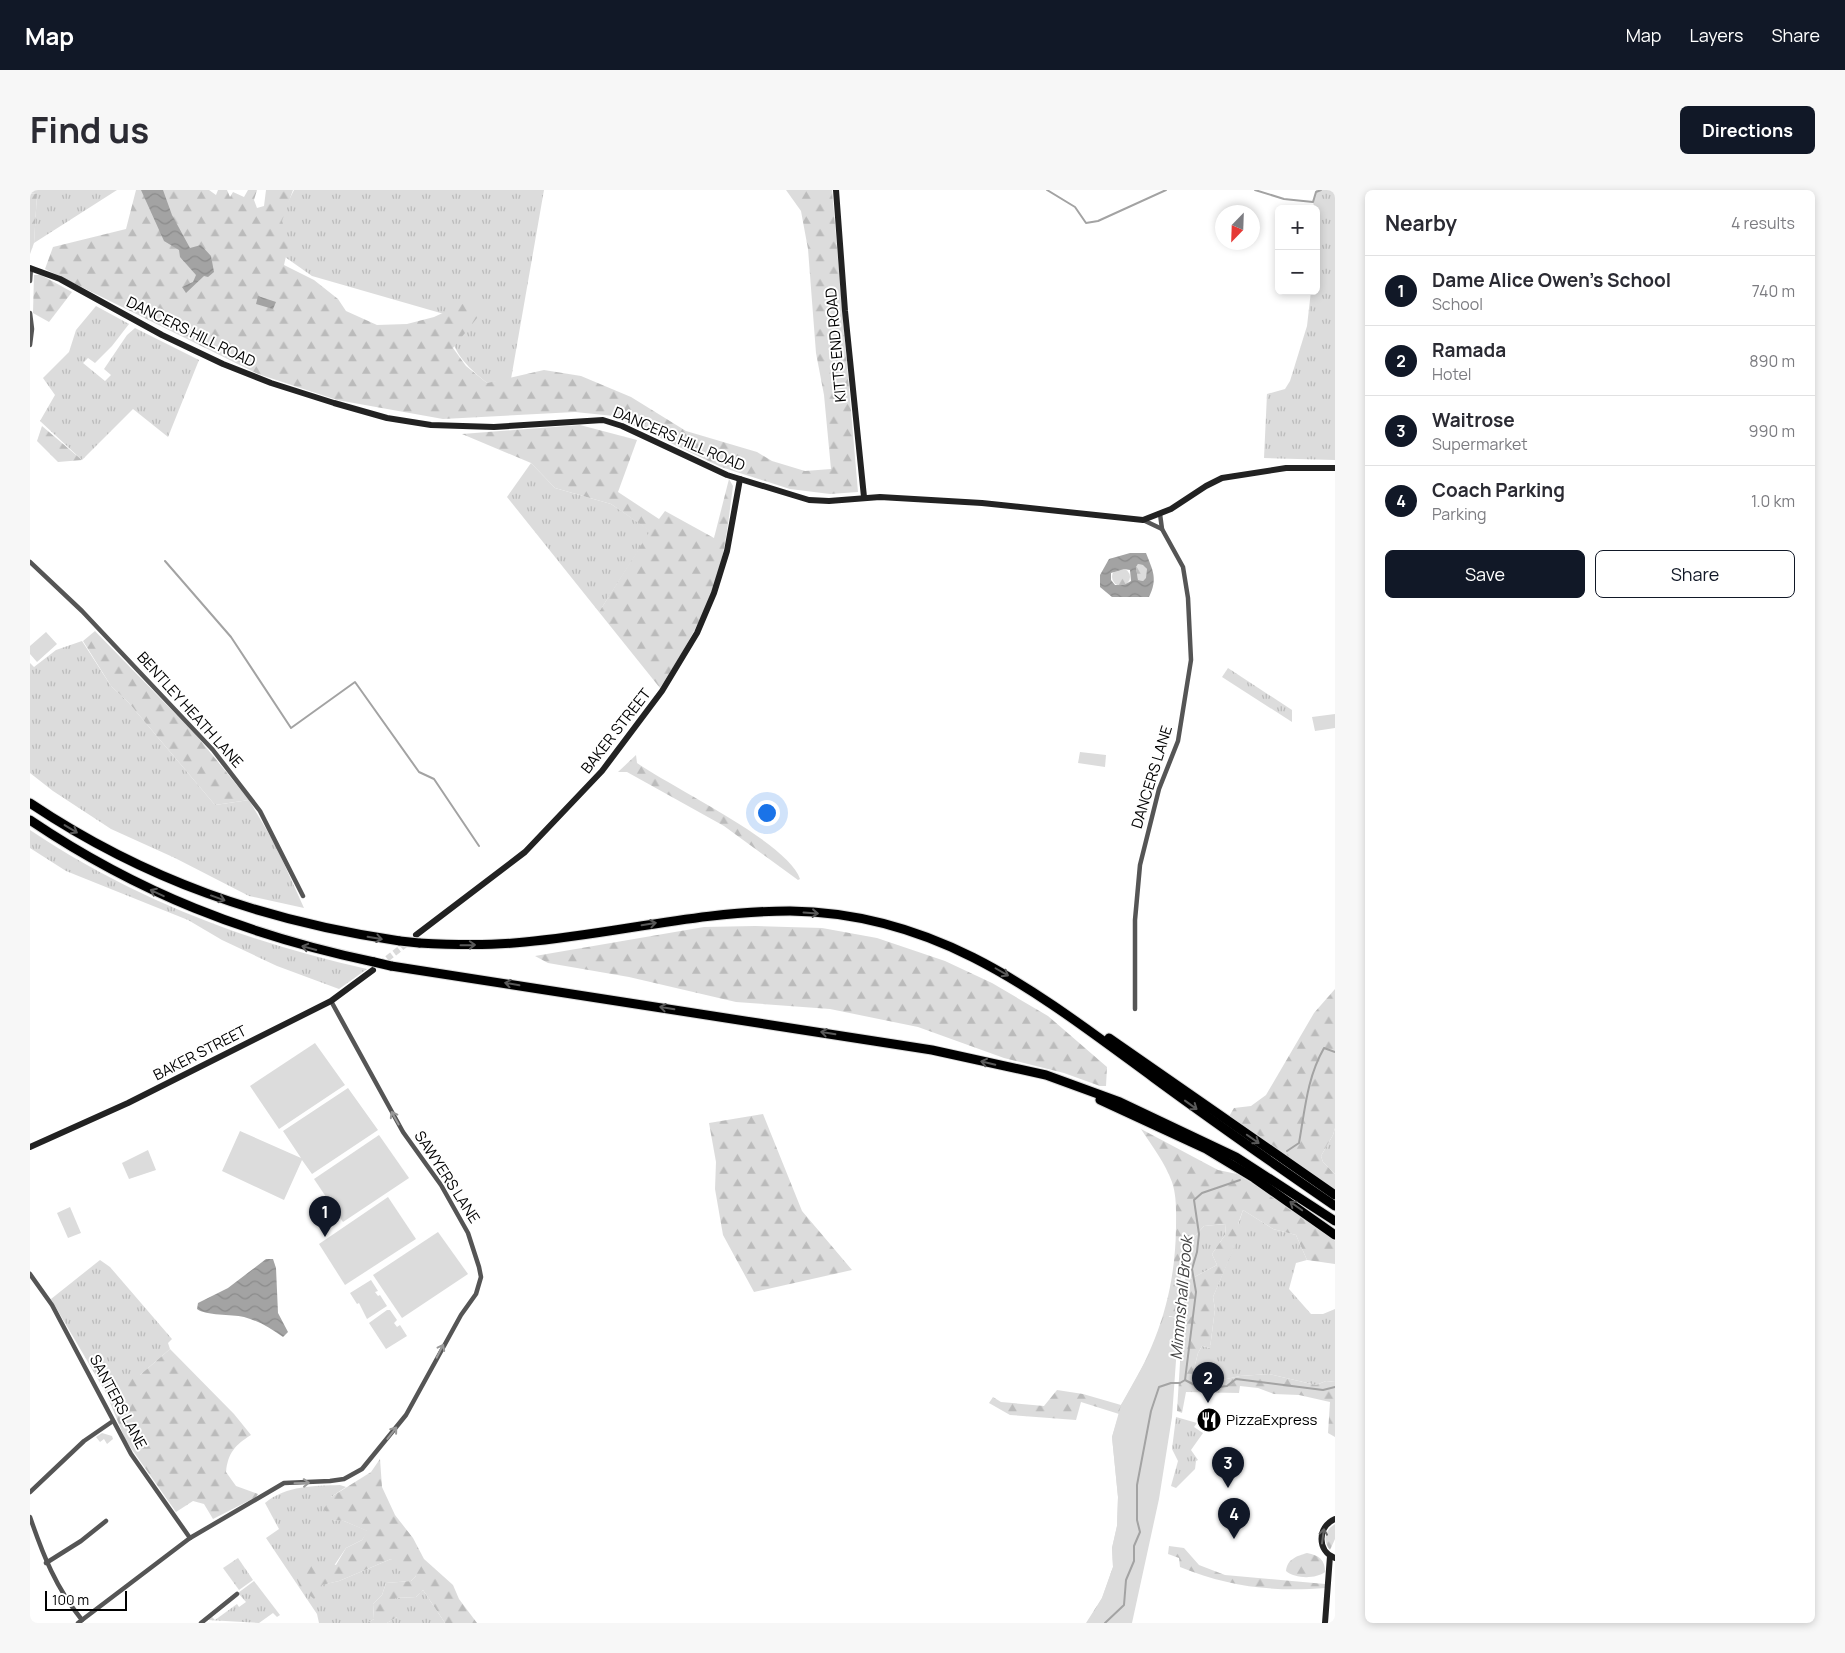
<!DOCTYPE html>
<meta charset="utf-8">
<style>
body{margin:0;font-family:Manrope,sans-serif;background:#f7f7f7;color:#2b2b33}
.controls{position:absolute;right:15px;top:15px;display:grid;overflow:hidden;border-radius:8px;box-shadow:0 2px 8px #0003}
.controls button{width:45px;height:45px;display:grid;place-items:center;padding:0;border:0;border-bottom:1px solid #e1e1e2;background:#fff;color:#2b2b33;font:25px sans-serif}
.compass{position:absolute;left:1185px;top:15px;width:45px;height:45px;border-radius:50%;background:#fff;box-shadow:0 2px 8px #0003;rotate:203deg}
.scale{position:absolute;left:15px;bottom:12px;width:82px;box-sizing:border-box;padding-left:5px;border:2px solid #000;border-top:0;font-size:14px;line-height:18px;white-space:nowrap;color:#000;-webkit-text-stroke:4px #fff;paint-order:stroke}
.you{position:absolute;left:736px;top:622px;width:18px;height:18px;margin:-12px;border:4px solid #fff;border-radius:50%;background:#1a73e8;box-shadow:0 0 0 8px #1a73e833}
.badge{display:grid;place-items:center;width:32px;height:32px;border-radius:50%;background:#111827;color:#fff;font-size:16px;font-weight:700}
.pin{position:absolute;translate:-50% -41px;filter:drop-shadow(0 1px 2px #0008)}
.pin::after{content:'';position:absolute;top:26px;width:18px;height:15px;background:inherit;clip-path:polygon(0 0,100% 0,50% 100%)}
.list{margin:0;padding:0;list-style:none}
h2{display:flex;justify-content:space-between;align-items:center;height:65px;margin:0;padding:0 20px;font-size:21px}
h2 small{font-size:16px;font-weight:400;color:#7c7c81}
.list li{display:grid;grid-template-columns:32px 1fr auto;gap:15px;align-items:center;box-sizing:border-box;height:70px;padding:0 20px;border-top:1px solid #e1e1e2}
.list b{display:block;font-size:19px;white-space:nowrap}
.list p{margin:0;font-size:16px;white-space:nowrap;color:#7c7c81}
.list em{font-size:16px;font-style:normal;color:#7c7c81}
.actions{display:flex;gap:10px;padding:15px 20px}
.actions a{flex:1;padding:11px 0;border:1px solid #111827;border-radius:8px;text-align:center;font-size:18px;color:#111827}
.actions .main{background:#111827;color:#fff}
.map{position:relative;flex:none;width:1305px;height:1433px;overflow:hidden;border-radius:8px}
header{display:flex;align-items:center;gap:30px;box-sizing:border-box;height:70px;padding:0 25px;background:#111827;color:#fff}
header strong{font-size:24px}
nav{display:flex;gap:28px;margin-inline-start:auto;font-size:18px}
.intro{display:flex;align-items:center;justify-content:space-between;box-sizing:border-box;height:120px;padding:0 30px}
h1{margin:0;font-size:35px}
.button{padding:12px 22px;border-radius:8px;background:#111827;color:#fff;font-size:18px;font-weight:700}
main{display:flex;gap:30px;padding:0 30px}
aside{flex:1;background:#fff;border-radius:8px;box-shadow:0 2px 8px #0003}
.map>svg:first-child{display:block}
.grass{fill:url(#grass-tufts)}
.forest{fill:url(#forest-firs)}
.green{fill:#dcdcdc}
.water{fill:url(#water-waves);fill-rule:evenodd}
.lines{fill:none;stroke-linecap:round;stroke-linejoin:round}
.stream{stroke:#a3a3a3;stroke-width:2}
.secondary-tunnel{stroke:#d9d9d9;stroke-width:6;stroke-dasharray:6 3;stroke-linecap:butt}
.highway-casing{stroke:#dbdbdb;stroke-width:11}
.street{stroke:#555;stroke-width:4.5}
.secondary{stroke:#222;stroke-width:6}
.highway{stroke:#000;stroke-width:9}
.highway-bridge-casing{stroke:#dbdbdb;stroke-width:11;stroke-linecap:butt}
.highway-bridge{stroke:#000;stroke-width:9}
.oneway{stroke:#595959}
.oneway2{stroke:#999}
.oneway3{stroke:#646464}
.labels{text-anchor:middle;stroke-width:4;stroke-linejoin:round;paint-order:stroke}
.street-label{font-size:15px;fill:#000;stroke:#fff}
.poi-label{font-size:15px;fill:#000;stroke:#fff;text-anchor:start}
.water-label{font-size:16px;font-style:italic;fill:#444;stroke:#fff}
</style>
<header>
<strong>Map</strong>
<nav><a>Map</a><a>Layers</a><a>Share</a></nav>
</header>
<div class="intro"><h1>Find us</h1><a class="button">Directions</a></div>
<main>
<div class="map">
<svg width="1305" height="1433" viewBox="0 0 1305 1433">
<defs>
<pattern id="grass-tufts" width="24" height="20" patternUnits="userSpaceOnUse" patternTransform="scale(1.25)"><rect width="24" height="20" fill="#dcdcdc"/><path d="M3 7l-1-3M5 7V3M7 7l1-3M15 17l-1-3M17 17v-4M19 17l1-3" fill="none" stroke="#bbb"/></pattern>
<pattern id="forest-firs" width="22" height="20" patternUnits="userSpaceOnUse" patternTransform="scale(1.25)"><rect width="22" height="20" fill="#dcdcdc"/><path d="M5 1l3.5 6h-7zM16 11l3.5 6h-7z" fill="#bbb"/></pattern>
<pattern id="water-waves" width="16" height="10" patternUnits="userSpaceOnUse" patternTransform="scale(1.25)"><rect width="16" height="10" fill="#a3a3a3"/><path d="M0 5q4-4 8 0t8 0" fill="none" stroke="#8b8b8b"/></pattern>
</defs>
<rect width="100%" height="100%" fill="#fff"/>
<g class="grass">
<polygon points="0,0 87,0 4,53 7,4 0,3"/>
<path d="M264 0H514L481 189 457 193C427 168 424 161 414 124L282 86 255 67 248 32Z"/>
<polygon points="1286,0 1305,0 1305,270 1234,268 1237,204 1255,199 1260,191 1277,136 1281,101 1286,101 1288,32 1283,12"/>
<polygon points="66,116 99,134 82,156 65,173 58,168 53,173 75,191 81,185 74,179 97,145 105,138 169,170 138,247 103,219 52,270 10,231 25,205 13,188 39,162 46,140"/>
<polygon points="501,273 525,298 581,314 621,341 569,422 477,307"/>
<polygon points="52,451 81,496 98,512 185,615 219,610 246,656 274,718 219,706 145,668 81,639 23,601 0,583 0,473 4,477 26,460"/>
<polygon points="1198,478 1262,520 1262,532 1192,487"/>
<path d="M0 640C103 709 216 752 337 779L309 799 247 776 192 750 158 730 36 681 0 658Z"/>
<polygon points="1305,938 1305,984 1293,972 1291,966 1303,945"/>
<polygon points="1213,1020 1243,1039 1266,1045 1277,1070 1266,1073 1259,1099 1281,1124 1293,1124 1305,1119 1305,1192 1296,1191 1286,1195 1239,1184 1210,1186 1178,1193 1162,1187 1168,1163 1172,1156 1180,1158 1185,1119 1183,1107 1212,1037 1208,1035"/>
<polygon points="1196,1034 1195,1045 1182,1064 1187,1075 1155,1092 1157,1044 1165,1046 1174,1036"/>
<polygon points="70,1070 80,1077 142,1149 138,1153 140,1159 110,1185 98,1186 76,1203 21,1109"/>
<polygon points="1146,1227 1167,1233 1164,1237 1173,1243 1161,1260 1168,1270 1166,1271 1165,1279 1146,1298 1141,1296 1148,1271 1142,1259"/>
<path d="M310 1295 316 1297 301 1307 302 1330 314 1331 338 1341 332 1350 316 1358 291 1395 309 1391 361 1369 386 1386 381 1391 356 1393 352 1405 343 1414 344 1429 337 1433H289L287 1424 236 1348 249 1339 235 1313C257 1295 284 1296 310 1295Z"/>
<polygon points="208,1368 223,1390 209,1400 193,1378"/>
<polygon points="224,1391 250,1425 247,1427 243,1423 229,1433 178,1430 182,1427 185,1430 207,1414 209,1417 216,1412 208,1403"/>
<polygon points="393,1400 415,1433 357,1433 367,1427 365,1408 386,1407"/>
</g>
<g class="forest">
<polygon points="106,0 179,0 186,5 188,0 197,0 200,7 203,2 214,7 218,0 227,0 224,10 227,18 234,16 236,0 263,0 252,31 259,53 254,75 284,90 308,109 316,121 347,135 377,134 404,127 443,109 451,123 423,158 436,176 457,193 514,180 551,186 601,207 656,241 727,262 742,271 775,281 801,279 794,205 786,163 778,59 771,21 756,0 802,0 828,302 800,304 760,299 691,277 584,226 545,222 413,229 307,210 228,184 15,79 23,57 96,39"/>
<polygon points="0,3 7,4 4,53 0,64"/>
<polygon points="4,85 11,85 42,102 19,132 3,123"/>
<path d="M550 235 607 250 588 302 629 329 635 321 684 348 699 289 703 296C698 332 695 370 681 404 668 438 649 468 630 498L569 422 620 341 581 314 525 298 501 273 432 244Z"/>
<polygon points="12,236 52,270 28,272 7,251"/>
<polygon points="1108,374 1114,375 1117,379 1117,388 1113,391 1108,390 1106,377"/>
<circle cx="1091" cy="387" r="9"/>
<polygon points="65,441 166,545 219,610 185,615 98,512 81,496 53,451"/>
<path d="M606 565 607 573C641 597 759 653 770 689L768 690 694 636 597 582H588Z"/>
<polygon points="725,736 792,738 847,748 915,771 962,793 1018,826 1077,877 1076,896 1070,896 1034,883 974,868 888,837 800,819 706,812 599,787 518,773 505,766 674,737"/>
<polygon points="1305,799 1305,938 1303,945 1291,966 1293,972 1305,984 1305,999 1198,928 1204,918 1221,916 1236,905 1284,823"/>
<polygon points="733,924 772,1021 822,1080 724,1102 693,1045 685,999 686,972 679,933"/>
<path d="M1111 939 1188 980 1207 984 1251 1011 1305 1051V1074L1277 1070 1266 1045 1243 1039 1213 1020 1208 1034 1213 1037 1183 1107 1185 1119 1180 1158 1172 1156 1168 1163 1162 1187 1178 1193 1210 1186 1239 1184 1286 1195 1296 1191 1305 1192V1247L1298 1243 1300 1212 1269 1205 1244 1204 1228 1198 1210 1196 1209 1203 1156 1202 1152 1223 1147 1221 1155 1092 1187 1075 1182 1064 1195 1045 1196 1034 1174 1036 1165 1046 1153 1044 1149 1128 1139 1126 1083 1433H1056L1072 1408 1083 1377 1082 1358 1087 1336 1088 1307 1082 1247 1089 1224 1051 1212 1046 1230 980 1225 959 1213 963 1207 971 1212 1014 1216 1027 1200 1053 1204 1091 1215C1126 1158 1145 1106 1146 1038 1146 1023 1147 1007 1142 992 1135 973 1122 956 1111 939Z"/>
<path d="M140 1159 204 1224 221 1245C205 1255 198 1263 196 1282L206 1296 228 1304 226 1307 183 1329 174 1314 163 1311 146 1322 96 1251 76 1203 98 1185H110Z"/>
<path d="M350 1269 352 1297 365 1325 383 1348 394 1369 423 1395 429 1409 447 1433H415L393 1400 386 1407 365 1408 369 1416 367 1427 357 1433H337L344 1429 343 1414 352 1405 356 1393 381 1391 386 1386 369 1381 361 1369 309 1391 292 1395V1401L284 1409 270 1397 265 1385C277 1374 291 1369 306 1375L316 1358 332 1350 337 1341 314 1331 302 1330 294 1319 301 1307 341 1282Z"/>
<path d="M1305 1334V1349L1300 1360C1292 1350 1295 1340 1305 1334Z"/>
<path d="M1139 1356 1154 1358 1169 1375 1195 1385 1295 1394 1296 1398C1243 1402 1199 1397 1150 1377L1149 1368 1138 1364Z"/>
<path d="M1277 1363C1289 1365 1295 1370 1295 1382 1286 1389 1265 1389 1256 1381 1257 1369 1267 1366 1277 1363Z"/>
</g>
<g class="green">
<polygon points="16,442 27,454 7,472 0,464 0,456"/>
<polygon points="1305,524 1305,538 1285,541 1282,527"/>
<polygon points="1050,562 1076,565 1075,577 1048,573"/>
<polygon points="285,853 315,895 249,939 220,896"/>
<polygon points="318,898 348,940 282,984 272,970 254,1010 192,981 210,941 271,968 253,941"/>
<polygon points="349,945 379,988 313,1032 284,989"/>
<polygon points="118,960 126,980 99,989 92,973"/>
<polygon points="358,1007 386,1049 315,1095 289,1054"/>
<polygon points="40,1017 51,1043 38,1048 27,1023"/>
<polygon points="408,1042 438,1084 372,1128 343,1085"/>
<polygon points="341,1090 348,1101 345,1102 348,1106 350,1105 357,1116 337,1129 329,1113 327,1114 320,1103"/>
<polygon points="357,1120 360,1120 367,1130 364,1133 367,1137 370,1135 377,1146 356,1159 339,1133"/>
<polygon points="1134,1126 1149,1128 1142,1227 1129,1309 1102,1433 1057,1433 1072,1408 1083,1377 1082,1358 1087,1336 1088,1307 1082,1247 1091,1215 1120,1163"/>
<polygon points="72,1243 82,1246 83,1249 77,1254 74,1249 70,1252 66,1247"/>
</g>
<g class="water">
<polygon points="111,0 133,0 142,25 160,58 171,55 181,66 184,82 178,87 174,86 156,103 152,97 163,92 166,85 150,67 149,60 134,51"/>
<polygon points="228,106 246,112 243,119 226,114"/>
<path d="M1100 363H1116C1123 381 1128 389 1119 407H1082L1070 397V385L1079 369ZM1108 374 1113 375 1117 379 1116 388 1113 391 1108 390 1106 377ZM1094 379 1100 380 1101 391 1094 395H1085L1081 390V383Z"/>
<path d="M236 1069H243L246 1078 248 1123 258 1142 253 1147C240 1138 229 1131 214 1127 201 1124 176 1126 167 1119L168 1113 198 1098Z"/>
</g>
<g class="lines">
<g class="stream">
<polyline points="1017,0 1045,17 1056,33 1068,31 1136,0"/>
<polyline points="1225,0 1254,9 1283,12 1286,2 1291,0"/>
<polyline points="135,371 201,447 261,538 325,492 389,582 404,589 449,656"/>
<path d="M1257 961 1269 953C1275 919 1277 888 1294 858L1305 862"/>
<polyline points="1155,1190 1172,1199 1197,1196 1206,1189 1293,1200 1305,1197"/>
<polyline points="1075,1433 1094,1415 1096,1390 1104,1371 1104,1356 1110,1342 1107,1330 1107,1295 1121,1221 1129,1197 1141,1193 1150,1193 1155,1190 1166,1102 1162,1079 1167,1062 1169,1044 1164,1010 1172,1003 1210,990"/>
</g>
<polyline class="secondary-tunnel" points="350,774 380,751"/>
<defs>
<g id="highway">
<path d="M0 613C115 690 234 731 370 751"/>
<path d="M0 630C108 703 217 745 344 772"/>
<path d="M389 753C425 755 459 756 495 752 584 744 670 721 760 721 910 723 1009 804 1124 888 1184 932 1244 974 1305 1016"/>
<polyline points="361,776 902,860 1016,885 1090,912 1206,967 1305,1031"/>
<polyline points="1079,848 1305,1005"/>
<polyline points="1070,910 1176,959 1224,988 1305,1045"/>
</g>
</defs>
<use href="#highway" class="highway-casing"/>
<g class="street">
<polyline points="0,91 1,78"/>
<polyline points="0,123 2,139 0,155"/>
<polyline points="1130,324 1132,339"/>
<polyline points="0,372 52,421 183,560 230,621 273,706"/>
<polyline points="1105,819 1105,730 1110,675 1129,599 1148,551 1161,470 1158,408 1153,377 1132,339 1113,330"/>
<polyline points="0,1084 22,1115 101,1264 160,1348"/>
<polyline points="0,1302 54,1251 83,1231"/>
<path d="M0 1327C13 1365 26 1398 52 1430"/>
<polyline points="16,1373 51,1351 76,1331"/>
<polyline points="48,1433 160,1348 254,1293 300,1291 314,1289 332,1279 376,1225 431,1125 446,1104 451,1087 449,1077 438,1043 411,995 373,942 301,811"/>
<polyline points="171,1433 207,1404"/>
</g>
<g class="secondary">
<polyline points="806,0 815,121 834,307"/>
<polyline points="0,78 30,89 132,145 193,174 241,193 304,213 357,228 401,235 464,237 573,230 592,236 697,285 779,310 799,311 850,307 952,313 1113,330 1141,319 1176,296 1192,288 1256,278 1305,278"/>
<polyline points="386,745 495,662 572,581 632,501 667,443 684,403 697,361 710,289"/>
<polyline points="0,957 98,913 301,811 343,780"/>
<path d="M1305 1329C1287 1337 1287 1361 1305 1368"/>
<polyline points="1295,1433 1300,1366"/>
</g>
<use href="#highway" class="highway"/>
<defs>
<g id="highway-bridge">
<polyline points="370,751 389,753"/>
<polyline points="344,772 361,776"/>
</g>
</defs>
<use href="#highway-bridge" class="highway-bridge-casing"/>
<use href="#highway-bridge" class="highway-bridge"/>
</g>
<defs><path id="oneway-shaft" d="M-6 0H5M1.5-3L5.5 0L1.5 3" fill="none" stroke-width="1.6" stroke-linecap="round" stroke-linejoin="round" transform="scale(1.25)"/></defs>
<g class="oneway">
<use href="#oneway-shaft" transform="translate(41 639) rotate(31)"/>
<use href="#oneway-shaft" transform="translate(127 703) rotate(-155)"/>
<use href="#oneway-shaft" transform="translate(188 708) rotate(20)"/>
<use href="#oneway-shaft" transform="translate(781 723) rotate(4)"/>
<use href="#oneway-shaft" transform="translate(619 734) rotate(-9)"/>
<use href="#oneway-shaft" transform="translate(345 748) rotate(9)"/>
<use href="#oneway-shaft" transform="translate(438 755) rotate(-1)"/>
<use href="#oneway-shaft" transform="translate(279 758) rotate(-165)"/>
<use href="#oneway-shaft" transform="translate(972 782) rotate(30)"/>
<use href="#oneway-shaft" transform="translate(482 794) rotate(-170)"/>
<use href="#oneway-shaft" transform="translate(637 818) rotate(-171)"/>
<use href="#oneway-shaft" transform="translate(798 843) rotate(-171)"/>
<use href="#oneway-shaft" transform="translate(958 873) rotate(-167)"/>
<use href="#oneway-shaft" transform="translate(1161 915) rotate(36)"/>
<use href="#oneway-shaft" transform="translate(1223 949) rotate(35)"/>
<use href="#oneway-shaft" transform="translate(1266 1016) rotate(-145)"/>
</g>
<g class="oneway2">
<use href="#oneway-shaft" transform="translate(365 928) rotate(-119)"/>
<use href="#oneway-shaft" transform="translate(410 1161) rotate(-63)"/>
<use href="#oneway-shaft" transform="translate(362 1243) rotate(-52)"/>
<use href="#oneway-shaft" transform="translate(272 1293) rotate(-2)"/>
</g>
<use class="oneway3" href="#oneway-shaft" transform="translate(1293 1346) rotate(-82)"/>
<defs>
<symbol id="restaurant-disc" viewBox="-11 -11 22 22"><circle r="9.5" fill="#000" stroke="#fff"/><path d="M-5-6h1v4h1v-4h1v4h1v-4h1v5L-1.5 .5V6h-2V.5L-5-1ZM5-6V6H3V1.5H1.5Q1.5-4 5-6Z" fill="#fff"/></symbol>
</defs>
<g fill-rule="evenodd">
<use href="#restaurant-disc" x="1165" y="1216" width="28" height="28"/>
</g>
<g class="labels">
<g class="street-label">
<text transform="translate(161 142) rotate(26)" y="5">DANCERS HILL ROAD</text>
<text transform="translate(806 155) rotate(-95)" y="5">KITTS END ROAD</text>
<text transform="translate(649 249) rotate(23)" y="5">DANCERS HILL ROAD</text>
<text transform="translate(160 520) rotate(48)" y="5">BENTLEY HEATH LANE</text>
<text transform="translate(586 541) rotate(-52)" y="5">BAKER STREET</text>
<text transform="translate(1122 587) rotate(-73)" y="5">DANCERS LANE</text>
<text transform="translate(170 863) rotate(-27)" y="5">BAKER STREET</text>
<text transform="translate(417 987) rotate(57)" y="5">SAWYERS LANE</text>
<text transform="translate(88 1212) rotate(62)" y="5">SANTERS LANE</text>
</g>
<g class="poi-label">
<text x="1196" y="1235">PizzaExpress</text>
</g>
<g class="water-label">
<text transform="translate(1151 1108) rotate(-85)" y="6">Mimmshall Brook</text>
</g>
</g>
</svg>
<div class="controls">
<button>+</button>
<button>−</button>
</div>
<svg class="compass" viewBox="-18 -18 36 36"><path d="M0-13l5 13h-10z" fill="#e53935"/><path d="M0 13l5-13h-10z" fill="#7c7c81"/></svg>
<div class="scale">100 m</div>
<div class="you"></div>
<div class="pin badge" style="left:295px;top:1047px">1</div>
<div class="pin badge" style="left:1178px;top:1213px">2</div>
<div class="pin badge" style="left:1198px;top:1298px">3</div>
<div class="pin badge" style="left:1204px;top:1349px">4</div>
</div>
<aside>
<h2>Nearby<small>4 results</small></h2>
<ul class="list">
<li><span class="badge">1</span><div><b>Dame Alice Owen's School</b><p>School</p></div><em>740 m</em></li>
<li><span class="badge">2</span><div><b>Ramada</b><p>Hotel</p></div><em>890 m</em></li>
<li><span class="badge">3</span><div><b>Waitrose</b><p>Supermarket</p></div><em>990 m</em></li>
<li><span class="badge">4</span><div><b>Coach Parking</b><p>Parking</p></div><em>1.0 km</em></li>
</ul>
<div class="actions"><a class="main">Save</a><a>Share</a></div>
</aside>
</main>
